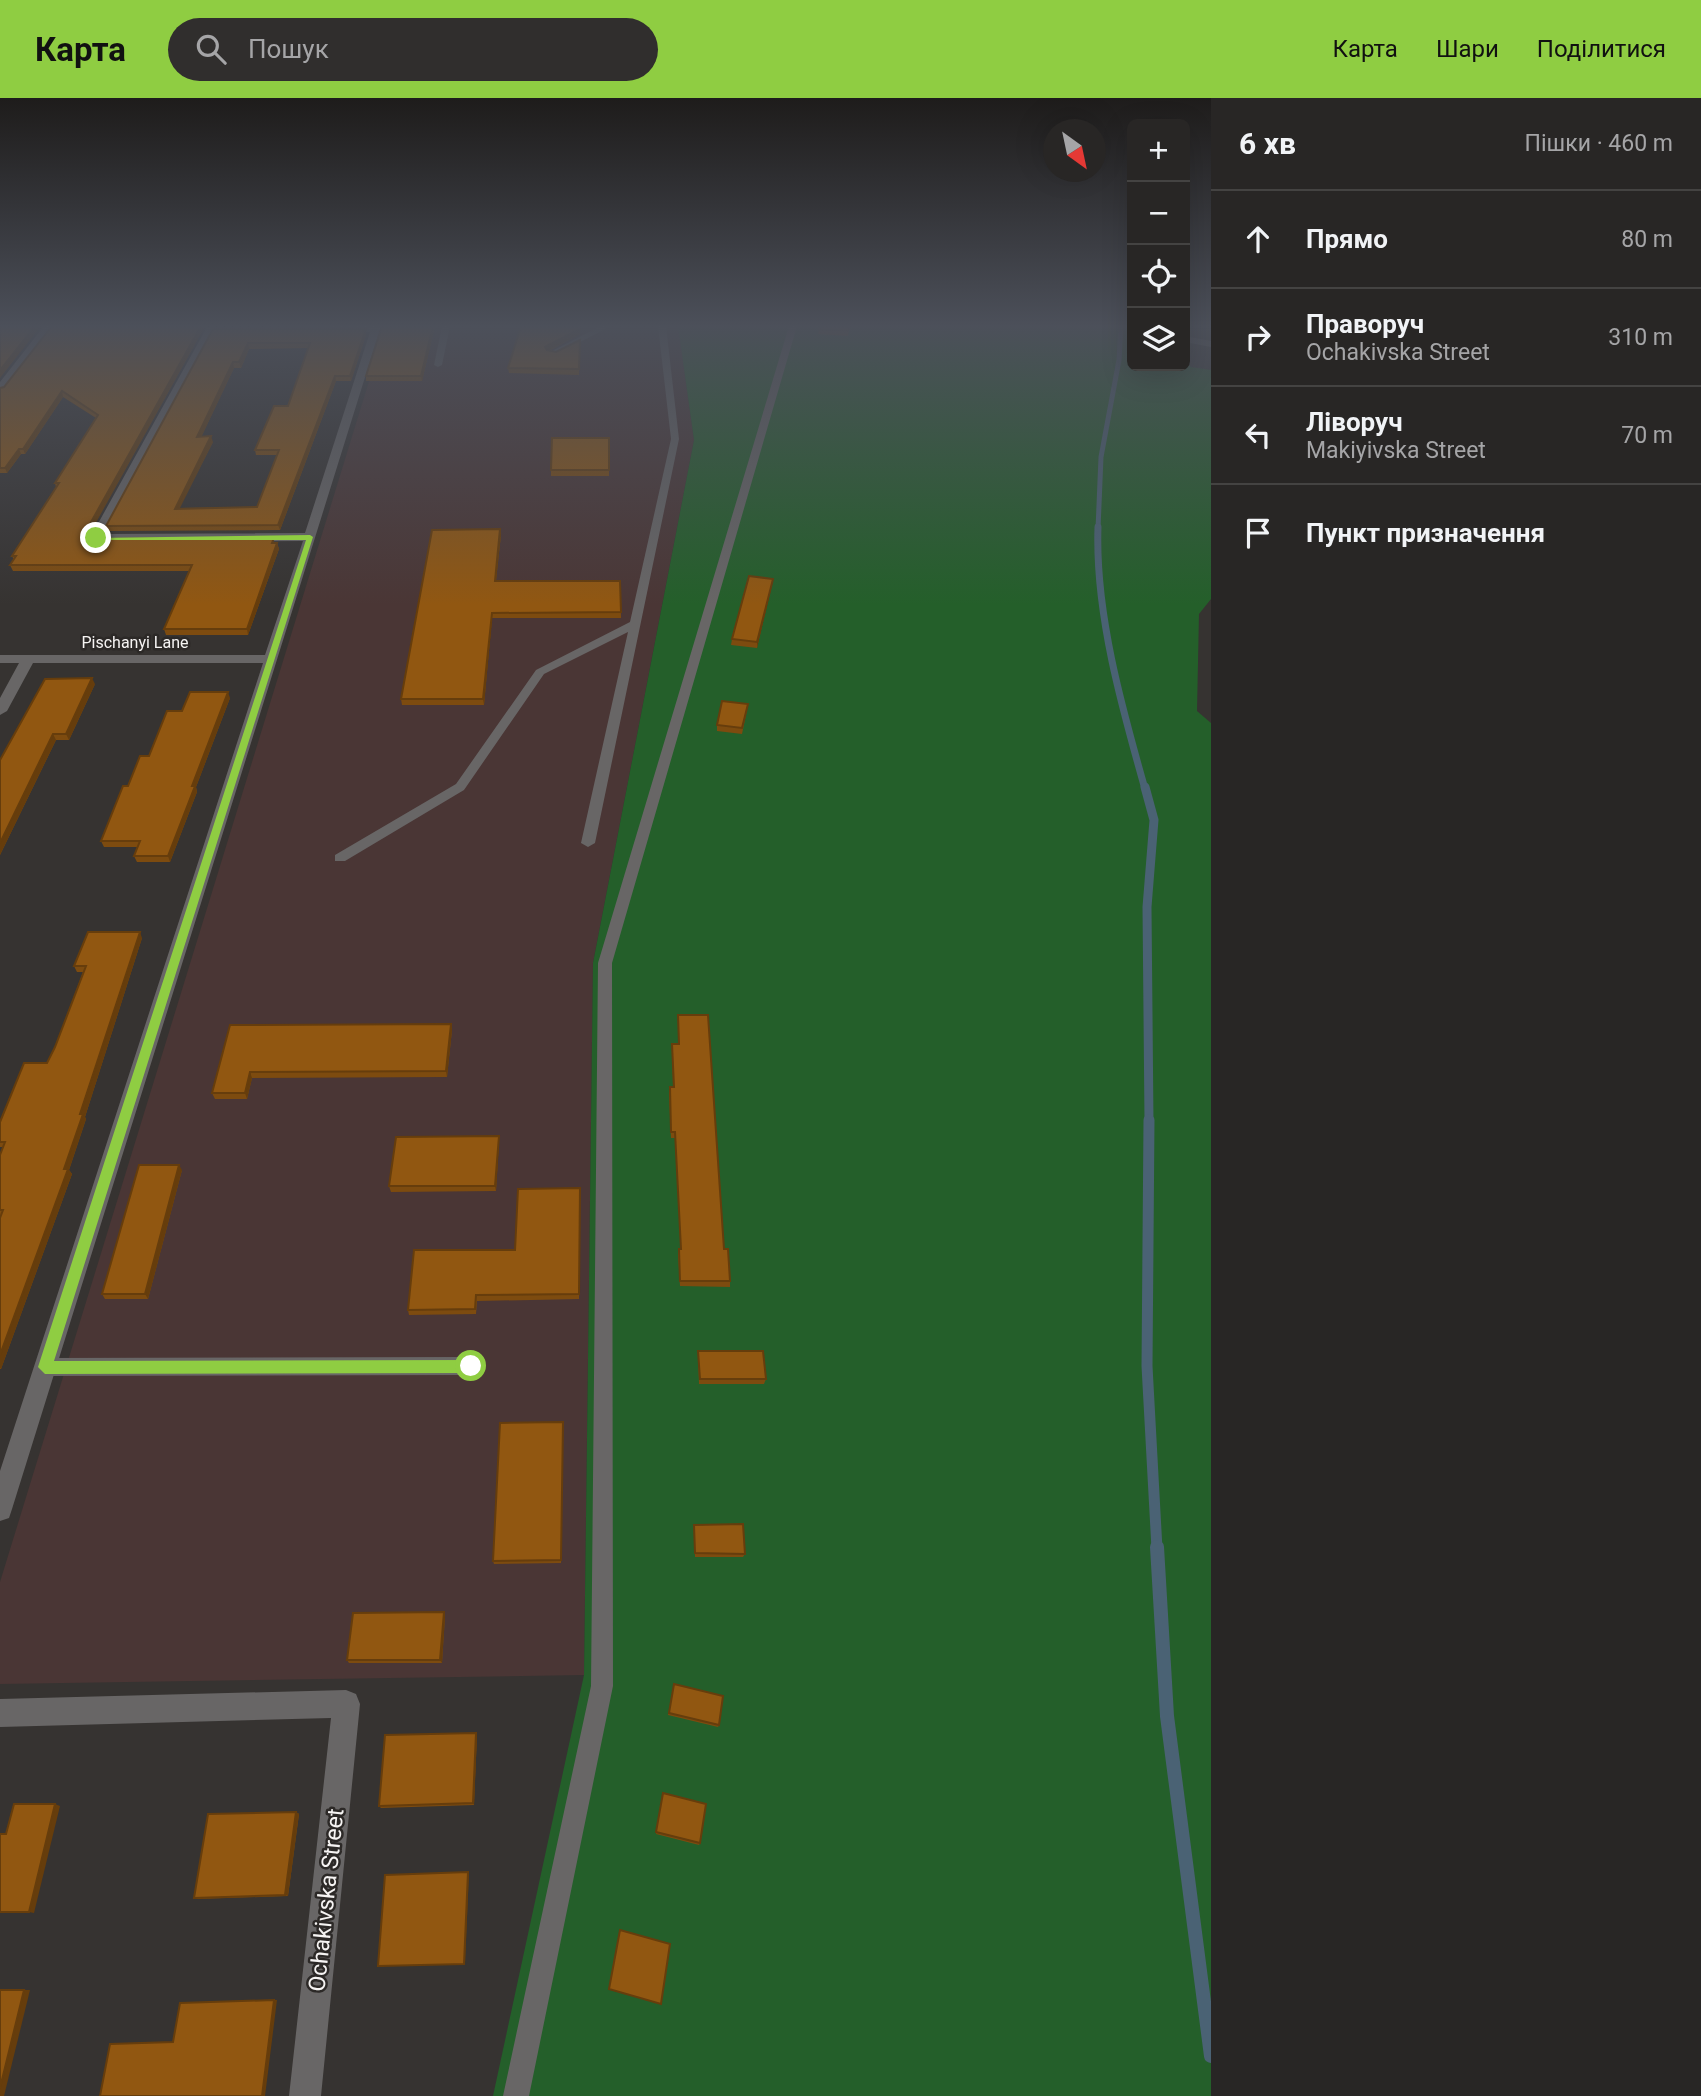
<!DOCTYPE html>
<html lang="uk">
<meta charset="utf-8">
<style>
body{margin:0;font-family:Roboto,sans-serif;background:#302e2d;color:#f1f3f6}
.controls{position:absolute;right:21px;top:21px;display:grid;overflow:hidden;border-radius:10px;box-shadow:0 7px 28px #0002}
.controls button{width:63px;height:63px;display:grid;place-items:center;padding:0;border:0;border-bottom:2px solid #444342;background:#282625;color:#f1f3f6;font:35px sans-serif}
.compass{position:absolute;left:1043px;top:21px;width:63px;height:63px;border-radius:50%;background:#282625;box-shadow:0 7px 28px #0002;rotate:147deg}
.stop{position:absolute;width:21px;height:21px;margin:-16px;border:5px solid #8fcd42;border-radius:50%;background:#fff}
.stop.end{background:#8fcd42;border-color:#fff;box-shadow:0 2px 7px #0008}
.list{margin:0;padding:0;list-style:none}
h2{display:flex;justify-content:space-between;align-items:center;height:91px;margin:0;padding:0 28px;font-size:30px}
h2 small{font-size:23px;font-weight:400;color:#a5a5a7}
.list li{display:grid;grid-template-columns:46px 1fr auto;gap:21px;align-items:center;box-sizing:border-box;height:98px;padding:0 28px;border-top:2px solid #444342}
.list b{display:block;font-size:26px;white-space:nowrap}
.list p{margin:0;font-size:23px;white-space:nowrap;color:#a5a5a7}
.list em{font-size:23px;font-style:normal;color:#a5a5a7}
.icon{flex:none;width:38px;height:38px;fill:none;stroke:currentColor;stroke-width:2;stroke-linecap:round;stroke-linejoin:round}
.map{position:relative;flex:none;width:1211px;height:1998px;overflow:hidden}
header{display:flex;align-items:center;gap:42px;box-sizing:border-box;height:98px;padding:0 35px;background:#8fcd42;color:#111}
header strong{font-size:33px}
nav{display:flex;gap:38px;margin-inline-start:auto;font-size:24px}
.search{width:490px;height:63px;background:#302e2d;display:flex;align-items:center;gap:18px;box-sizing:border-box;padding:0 24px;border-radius:38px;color:#a5a5a7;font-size:26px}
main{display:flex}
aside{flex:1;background:#282625}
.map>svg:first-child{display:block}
.industrial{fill:#4a3635}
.green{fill:#245f2a}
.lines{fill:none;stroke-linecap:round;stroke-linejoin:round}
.stream-far4{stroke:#4a6274;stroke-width:5}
.stream-far3{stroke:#4a6274;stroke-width:7}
.stream-far2{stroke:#4a6274;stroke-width:9}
.stream-far1{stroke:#4a6274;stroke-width:11}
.stream{stroke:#4a6274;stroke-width:14}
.service{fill:#686666;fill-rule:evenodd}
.minor{fill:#686666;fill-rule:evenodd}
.wall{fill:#7d4b0f;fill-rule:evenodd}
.shaded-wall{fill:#663d0c}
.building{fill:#915711;stroke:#663d0c;stroke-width:2;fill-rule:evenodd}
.route{fill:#8fcd42}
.labels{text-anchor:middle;stroke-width:5;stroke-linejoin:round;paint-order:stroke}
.far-street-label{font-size:16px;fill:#f6f4f3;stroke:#2c2927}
.near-street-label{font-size:23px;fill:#f6f4f3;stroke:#2c2927}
</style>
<header>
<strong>Карта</strong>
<div class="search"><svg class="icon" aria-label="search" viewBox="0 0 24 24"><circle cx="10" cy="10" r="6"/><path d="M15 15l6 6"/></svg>Пошук</div>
<nav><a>Карта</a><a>Шари</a><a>Поділитися</a></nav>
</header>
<main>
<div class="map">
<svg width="1211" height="1998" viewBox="0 0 1211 1998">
<rect width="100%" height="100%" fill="#363331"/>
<polygon class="industrial" points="386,228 678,228 694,342 593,865 584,1577 0,1586 0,1484"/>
<polygon class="green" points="678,228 1132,228 1132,268 1185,268 1185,264 1191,269 1211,272 1211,501 1199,516 1197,613 1211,625 1211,1998 493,1998 584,1577 593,865 694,342"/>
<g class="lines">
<polyline class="stream-far4" points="1098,431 1101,359 1119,262 1121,228"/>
<path class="stream-far3" d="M1098 429C1095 515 1122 610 1145 691"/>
<polyline class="stream-far2" points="1145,689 1154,722 1147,809 1149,1024"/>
<polyline class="stream-far1" points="1149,1022 1147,1268 1157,1451"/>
<polyline class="stream" points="1157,1449 1167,1618 1211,1958"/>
<g class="service">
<polygon points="442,228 450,228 442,267 438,269 434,267"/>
<polygon points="601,228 611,228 555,257 548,255"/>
<polygon points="658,228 666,228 679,341 595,745 588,749 581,745 628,534 544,576 464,692 345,763 335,763 335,757 456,686 536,572 630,524 671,341"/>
<polygon points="789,228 797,228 612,865 613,1588 529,1998 503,1998 591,1588 598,865"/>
<polygon points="471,1259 478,1262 480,1268 478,1274 471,1277 45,1278 38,1275 36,1269 38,1263 45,1260"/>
</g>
<g class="minor">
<polygon points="44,228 54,228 4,293 0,294 0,284"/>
<path d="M381 228 12 1411 9 1420 0 1423V1373L263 565H33L7 613 0 617V600L19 565H0V557H265L303 443 96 444 90 440 207 229ZM213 234H370L305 435 104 436Z"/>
<polygon points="1185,238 1211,243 1211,249 1185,244"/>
<polygon points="346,1592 356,1596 360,1606 321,1998 289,1998 331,1620 0,1629 0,1601"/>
</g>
</g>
<g class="wall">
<polygon points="52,228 205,228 89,436 94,441 277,445 279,451 248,537 166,537 164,531 190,473 13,473 10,467 14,462 12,458 56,389 55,385 96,320 63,299 25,356 21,356 7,375 0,375 0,290 4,289"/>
<polygon points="435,228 422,283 366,283 366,278"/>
<polygon points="580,228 580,236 549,253 556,254 580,242 579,277 509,275 508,270"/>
<polygon points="820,228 850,228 848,238 818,236"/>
<path d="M213 231 366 237 351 283H336L280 432 108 433 106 428ZM308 250 288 308 255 352 256 357H277L257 409 179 410 213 344 201 339 234 270H241L249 251Z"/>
<polygon points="609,340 609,378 551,378 551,372"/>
<polygon points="500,431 501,437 496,483 620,483 621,520 492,520 484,607 402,607 401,601"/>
<polygon points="773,481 757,550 731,547 732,541"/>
<polygon points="95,586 69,642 56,642 0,757 0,662"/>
<polygon points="230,600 196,689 197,694 170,764 137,764 134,758 137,749 104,749 101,743 128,688 149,658 182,613"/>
<polygon points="747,612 742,636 717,633 717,627"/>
<polygon points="142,840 85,1019 86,1021 69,1072 72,1076 1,1271 0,1271 0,1120 1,1117 0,1117 0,1057 3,1049 0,1049 0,1024 47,965 55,949 83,874 77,874 74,868"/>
<polygon points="678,917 730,1183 730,1189 680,1188 678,1156 679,1151 681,1151 675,1040 671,1040 669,995 670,989 673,989 672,946 678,946"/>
<polygon points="451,926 452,932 447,979 252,980 247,1001 215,1001 212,995 230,927"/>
<polygon points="499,1038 499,1044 496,1093 391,1094 389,1088"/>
<polygon points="182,1072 148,1201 105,1201 102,1196"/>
<polygon points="580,1090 579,1201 477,1203 476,1216 409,1217 408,1212 515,1152"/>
<polygon points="698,1253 766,1281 764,1286 699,1286"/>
<polygon points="563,1324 561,1465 494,1466 493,1463"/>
<polygon points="694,1427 745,1456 743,1459 695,1459"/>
<polygon points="444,1514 445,1518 442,1565 349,1565 347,1562"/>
<polygon points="674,1586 719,1627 718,1629 668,1617"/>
<polygon points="477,1637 474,1707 381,1710 379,1708"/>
<polygon points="663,1695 700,1745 699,1747 656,1736"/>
<polygon points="296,1714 299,1716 288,1798 198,1801 194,1800"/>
</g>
<g class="shaded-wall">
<polygon points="35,228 41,228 0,280 0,272"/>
<polygon points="201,228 205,228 88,439 86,433"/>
<polygon points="433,228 435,228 422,283 421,278"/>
<polygon points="580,228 580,236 545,254 545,249"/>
<polygon points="366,231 366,237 351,283 350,278"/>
<polygon points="248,245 249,251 241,270 239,264"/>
<polygon points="233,264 234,270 199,344 197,339"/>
<polygon points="335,278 336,283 280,432 278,427"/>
<polygon points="62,293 63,299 25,356 23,351"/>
<polygon points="211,338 213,344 177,416 175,411"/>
<polygon points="19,351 21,356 7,375 5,370"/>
<polygon points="500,431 501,437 495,489 495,483"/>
<polygon points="277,445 279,451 248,537 247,531"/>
<polygon points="773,481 772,487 757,550 757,544"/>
<polygon points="492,515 492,520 484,607 483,601"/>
<polygon points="92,580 95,586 69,642 66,636"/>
<polygon points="228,594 230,600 196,689 197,694 170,764 168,758 192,688"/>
<polygon points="53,636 56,642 0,757 0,745"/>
<polygon points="140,834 142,840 85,1019 86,1021 69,1072 72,1076 1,1271 0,1270 0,1257 64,1071 80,1016"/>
<polygon points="451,926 452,932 447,979 446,973"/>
<polygon points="250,974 252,980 247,1001 245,995"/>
<polygon points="499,1038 499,1044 496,1093 495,1088"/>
<polygon points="179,1067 182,1072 148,1201 145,1196"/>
<polygon points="444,1514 445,1518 442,1565 440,1562"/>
<polygon points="476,1635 477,1637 474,1707 473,1705"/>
<polygon points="55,1706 60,1708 34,1815 29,1814"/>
<polygon points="296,1714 299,1716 288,1798 285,1797"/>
<polygon points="468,1774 469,1775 465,1866 464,1866"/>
<polygon points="24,1892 30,1892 4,1998 0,1998 0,1990"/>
<polygon points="274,1902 277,1902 265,1998 262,1998"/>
</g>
<g class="building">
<polygon points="0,228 35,228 0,272"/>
<polygon points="52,228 201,228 86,433 94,441 274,440 272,445 277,445 247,531 164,531 192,467 10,467 16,458 12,458 59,385 55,385 98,317 62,293 23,351 19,351 5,370 0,370 0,290 4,289"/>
<polygon points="382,228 433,228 421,278 366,278"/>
<polygon points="521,228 580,228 580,231 545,249 547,252 556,254 580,242 579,271 508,270"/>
<polygon points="820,228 850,228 848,233 819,231"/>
<path d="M213 231H366L350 278H335L278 427 106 428ZM248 245H310L288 308H274L255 352H279L257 409 175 411 211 338 197 339 233 264H239Z"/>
<polygon points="552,340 609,340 609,372 551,372"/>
<polygon points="500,431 495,483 620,483 621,514 492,515 483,601 401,601 432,432"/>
<polygon points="749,478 773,481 757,544 732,541"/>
<polygon points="92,580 66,636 53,636 0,745 0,662 45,581"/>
<polygon points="190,594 228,594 192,688 195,688 168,758 134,758 140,743 101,743 123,688 128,688 140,658 149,658 167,613 182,613"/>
<polygon points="722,603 748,606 742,630 717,627"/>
<polygon points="88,834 140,834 80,1016 83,1016 64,1071 68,1071 0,1257 0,1120 3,1112 0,1112 0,1057 5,1044 0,1044 0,1024 24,965 47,965 55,949 86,868 74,868"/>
<polygon points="678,917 708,917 724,1151 728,1151 730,1183 680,1183 679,1151 681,1151 675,1034 671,1034 670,989 674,989 672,946 679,946"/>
<polygon points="451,926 446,973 250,974 245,995 212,995 230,927"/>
<polygon points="499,1038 495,1088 389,1088 396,1039"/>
<polygon points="139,1067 179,1067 145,1196 102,1196"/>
<polygon points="580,1090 579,1196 476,1197 475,1211 408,1212 414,1152 515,1152 518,1091"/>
<polygon points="698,1253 763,1253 766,1281 700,1281"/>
<polygon points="563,1324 561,1462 493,1463 500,1325"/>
<polygon points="743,1426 745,1456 695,1455 694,1427"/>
<polygon points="444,1514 440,1562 347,1562 353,1515"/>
<polygon points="674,1586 723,1598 719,1627 669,1615"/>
<polygon points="476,1635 473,1705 379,1708 385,1637"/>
<polygon points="663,1695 706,1706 700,1745 656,1734"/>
<polygon points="14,1706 55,1706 29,1814 0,1814 0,1736 6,1736"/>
<polygon points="296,1714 285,1797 194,1800 208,1716"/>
<polygon points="468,1774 464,1866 378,1868 385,1777"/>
<polygon points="620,1832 670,1846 661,1906 609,1891"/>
<polygon points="0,1892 24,1892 0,1990"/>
<polygon points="274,1902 262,1998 100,1998 110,1946 173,1944 180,1905"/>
</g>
<linearGradient id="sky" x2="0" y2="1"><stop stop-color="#1e1c1b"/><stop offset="0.45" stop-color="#4c505a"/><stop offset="1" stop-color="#4c505a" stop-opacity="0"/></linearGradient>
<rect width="1211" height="507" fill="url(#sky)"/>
<polygon class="route" points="310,437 313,439 54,1263 471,1262 477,1268 471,1275 45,1276 38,1269 306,442 96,442 92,440"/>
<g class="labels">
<g class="far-street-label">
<text x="135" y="550">Pischanyi Lane</text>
</g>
<g class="near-street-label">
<text transform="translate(326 1802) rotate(-84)" y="8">Ochakivska Street</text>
</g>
</g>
</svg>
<div class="controls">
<button>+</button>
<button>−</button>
<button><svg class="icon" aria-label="locate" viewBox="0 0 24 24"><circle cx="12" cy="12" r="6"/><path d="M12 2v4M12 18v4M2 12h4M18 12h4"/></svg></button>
<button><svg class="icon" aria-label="layers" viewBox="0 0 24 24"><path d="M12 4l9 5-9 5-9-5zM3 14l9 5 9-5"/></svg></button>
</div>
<svg class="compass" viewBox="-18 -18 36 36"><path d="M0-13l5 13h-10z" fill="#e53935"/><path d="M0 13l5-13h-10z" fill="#a5a5a7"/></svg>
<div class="stop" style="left:471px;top:1268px"></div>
<div class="stop end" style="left:96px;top:440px"></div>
</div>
<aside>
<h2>6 хв<small>Пішки · 460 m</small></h2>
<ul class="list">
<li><svg class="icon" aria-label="ahead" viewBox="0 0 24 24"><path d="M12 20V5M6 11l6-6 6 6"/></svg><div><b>Прямо</b></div><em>80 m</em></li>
<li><svg class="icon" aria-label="right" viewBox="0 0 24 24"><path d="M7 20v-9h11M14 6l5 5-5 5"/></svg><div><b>Праворуч</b><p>Ochakivska Street</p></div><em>310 m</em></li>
<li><svg class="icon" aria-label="left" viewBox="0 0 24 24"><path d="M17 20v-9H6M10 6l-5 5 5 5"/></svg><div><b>Ліворуч</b><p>Makiyivska Street</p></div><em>70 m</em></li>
<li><svg class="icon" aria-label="arrive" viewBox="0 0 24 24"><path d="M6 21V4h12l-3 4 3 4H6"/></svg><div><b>Пункт призначення</b></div></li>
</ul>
</aside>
</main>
